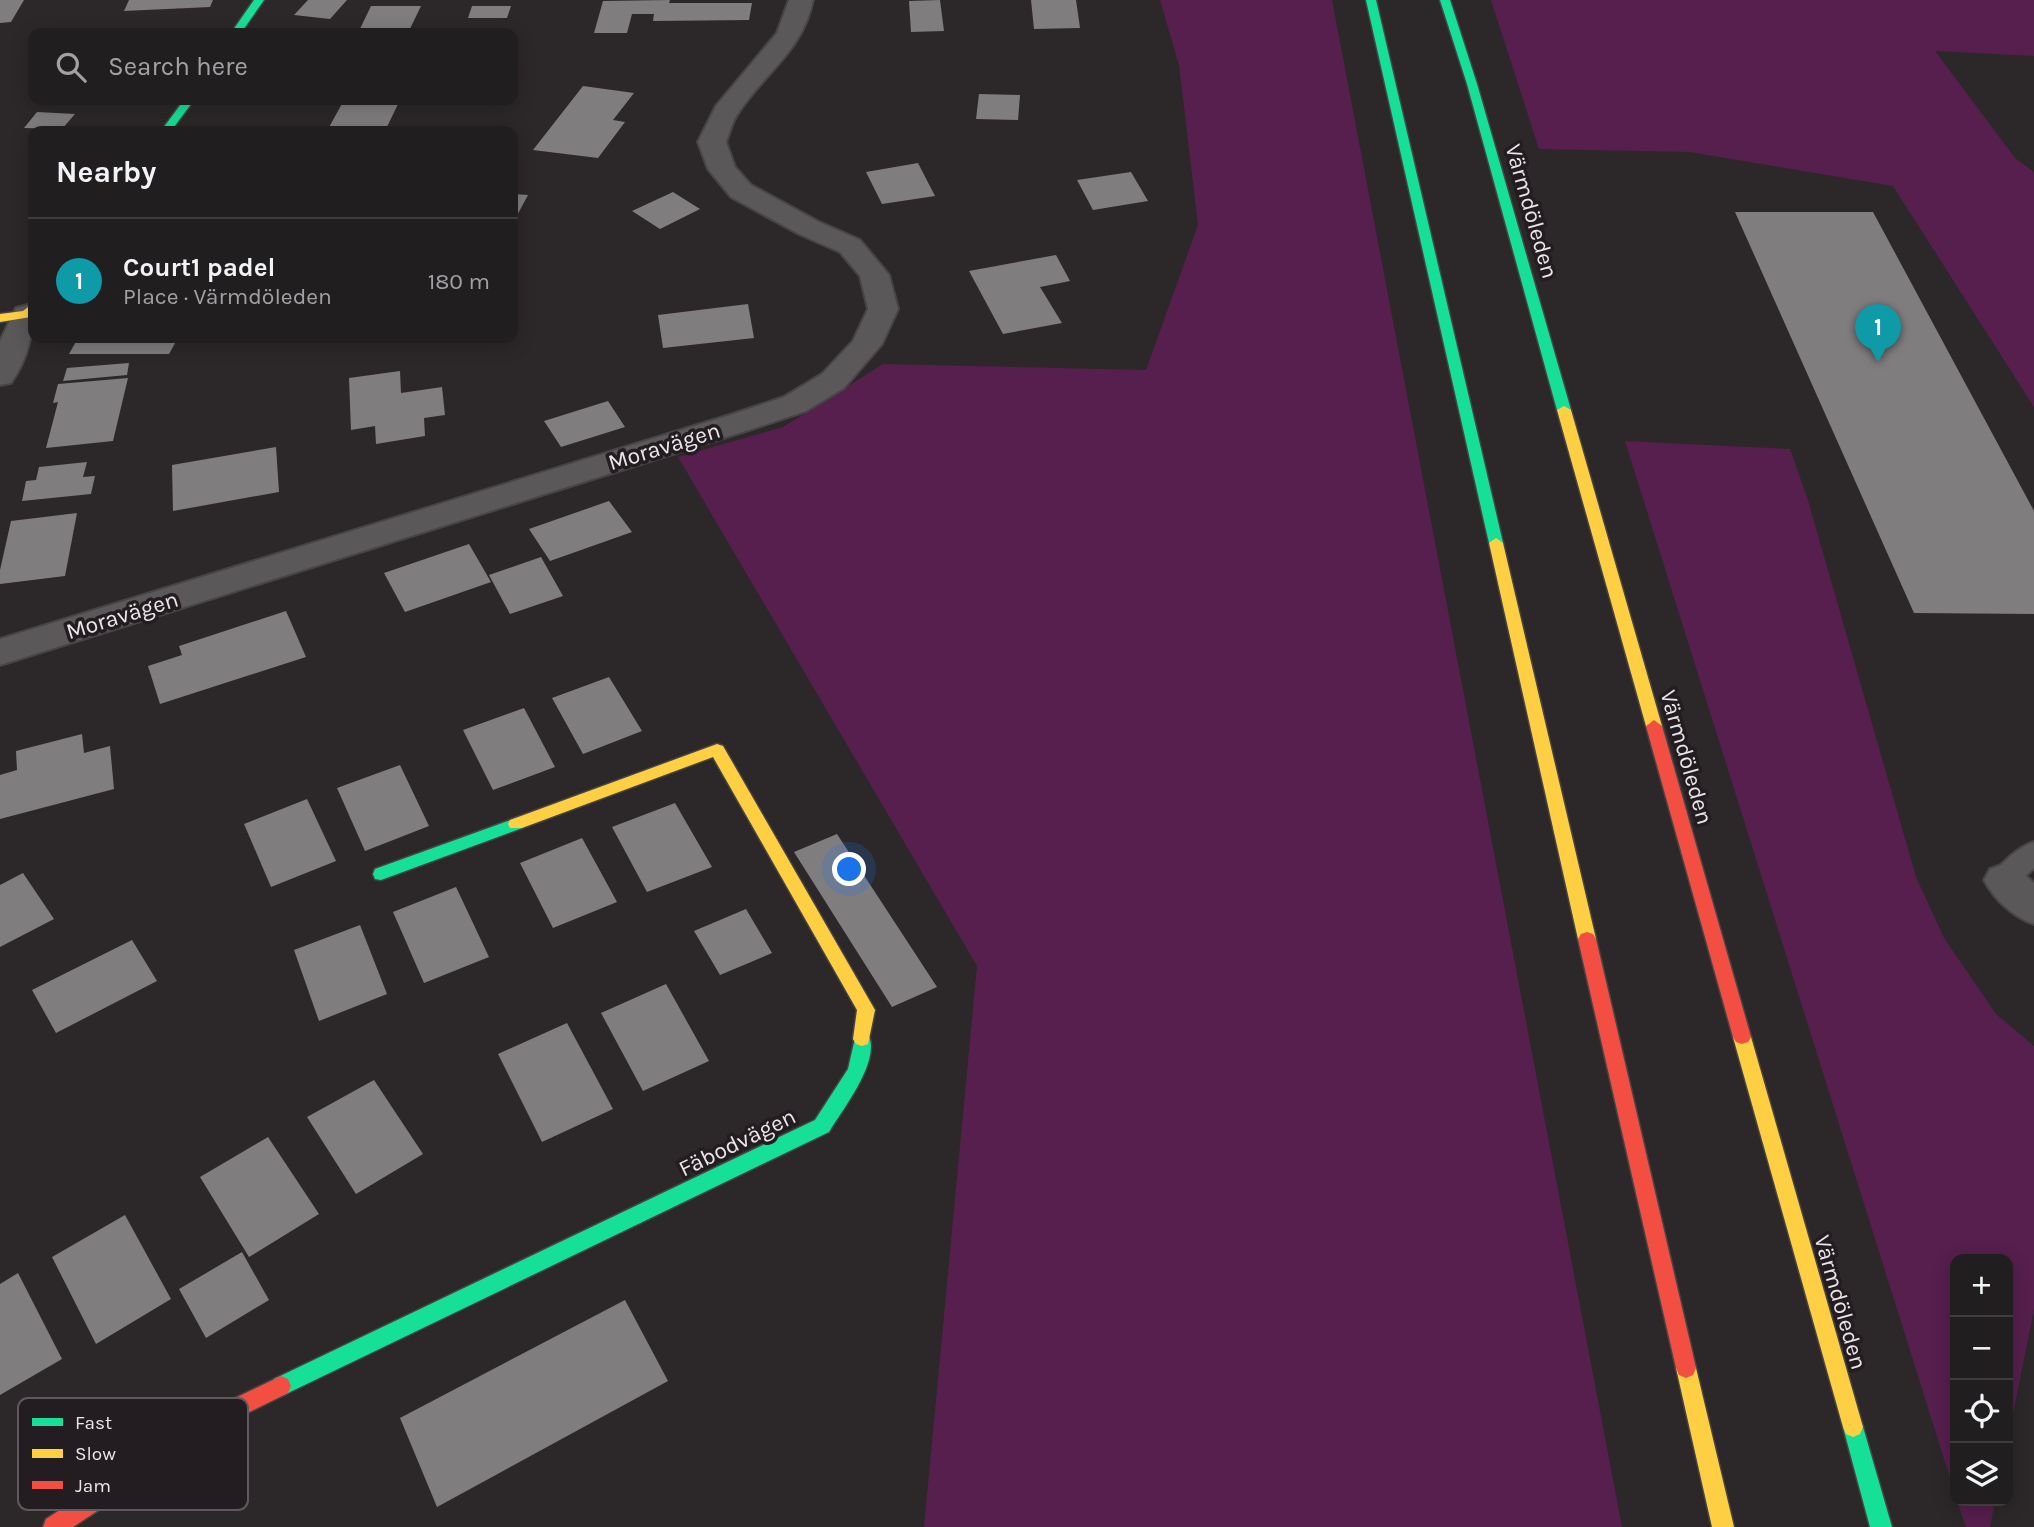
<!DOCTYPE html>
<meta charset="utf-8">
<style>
body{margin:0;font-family:Karla,sans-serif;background:#292729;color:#f1f3f6}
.controls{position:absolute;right:21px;bottom:21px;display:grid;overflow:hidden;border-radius:14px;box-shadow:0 4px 18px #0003}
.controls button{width:63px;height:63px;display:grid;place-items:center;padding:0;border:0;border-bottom:2px solid #3e3c3e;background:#211e20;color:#f1f3f6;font:35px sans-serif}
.you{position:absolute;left:850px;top:870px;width:24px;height:24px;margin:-18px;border:5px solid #fff;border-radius:50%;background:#1a73e8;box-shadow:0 0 0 10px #1a73e833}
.badge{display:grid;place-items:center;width:46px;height:46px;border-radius:50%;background:#a8a4a6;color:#fff;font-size:23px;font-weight:700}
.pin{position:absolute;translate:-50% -58px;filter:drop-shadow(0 2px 4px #0008)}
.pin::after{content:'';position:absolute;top:37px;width:24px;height:21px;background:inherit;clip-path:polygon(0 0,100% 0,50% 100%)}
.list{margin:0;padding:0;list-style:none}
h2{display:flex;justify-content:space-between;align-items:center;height:91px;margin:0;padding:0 28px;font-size:30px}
h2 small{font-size:23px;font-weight:400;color:#a2a2a5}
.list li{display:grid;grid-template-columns:46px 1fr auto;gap:21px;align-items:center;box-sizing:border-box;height:126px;padding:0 28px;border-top:2px solid #3e3c3e}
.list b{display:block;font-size:26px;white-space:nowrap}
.list p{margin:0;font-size:23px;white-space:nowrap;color:#a2a2a5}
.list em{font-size:23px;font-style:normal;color:#a2a2a5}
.icon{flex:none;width:38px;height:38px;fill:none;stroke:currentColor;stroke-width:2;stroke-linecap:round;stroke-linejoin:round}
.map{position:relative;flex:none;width:2034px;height:1527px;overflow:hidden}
.search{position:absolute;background:#211e20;box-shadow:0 4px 18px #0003;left:28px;top:28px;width:490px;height:77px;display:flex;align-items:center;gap:18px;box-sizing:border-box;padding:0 24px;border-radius:14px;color:#a2a2a5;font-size:26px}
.panel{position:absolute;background:#211e20;box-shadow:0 4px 18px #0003;left:28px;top:126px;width:490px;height:217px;border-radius:14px}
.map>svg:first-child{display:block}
.green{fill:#561f4d}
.building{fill:#807d7f}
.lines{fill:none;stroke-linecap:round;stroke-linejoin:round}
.lane-casing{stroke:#474446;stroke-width:4}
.street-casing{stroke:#474446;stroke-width:4}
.fast-casing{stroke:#474446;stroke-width:3}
.slow-casing{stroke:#474446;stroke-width:3}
.jam-casing{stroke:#474446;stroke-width:3}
.lane{fill:#5b585a;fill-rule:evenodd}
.street{fill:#5b585a;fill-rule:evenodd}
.fast{fill:#16e098;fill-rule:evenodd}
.slow{fill:#ffcf43;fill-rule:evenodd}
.jam{fill:#f24e42;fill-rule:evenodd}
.labels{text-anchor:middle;stroke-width:7;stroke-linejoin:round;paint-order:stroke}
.street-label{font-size:23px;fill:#eae6e9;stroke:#231d21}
.key{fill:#231d21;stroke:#5f595d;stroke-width:2}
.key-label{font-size:19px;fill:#eae6e9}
</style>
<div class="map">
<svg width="2034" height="1527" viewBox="0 0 2034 1527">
<rect width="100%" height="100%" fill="#2c282a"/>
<g class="green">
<polygon points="1160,0 1332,0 1622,1527 924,1527 977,966 678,457 783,427 883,364 1146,370 1198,225 1179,65"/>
<polygon points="1491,0 2034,0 2034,56 1935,51 2015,158 2034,172 2034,407 1893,186 1690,152 1539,149"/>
<polygon points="1625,441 1790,449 1807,497 1916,877 1944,938 1996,1014 2034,1046 2034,1309 2008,1439 2008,1259 1955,1259 1955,1494"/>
<polygon points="1957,1501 1995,1501 1990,1527 1966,1527"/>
</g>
<g class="building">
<polygon points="0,0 24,0 11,22 0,23"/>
<polygon points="129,0 213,0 210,7 124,11"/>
<polygon points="308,0 347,0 330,19 294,15"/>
<polygon points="670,0 669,3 752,3 749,20 653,21 654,14 632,14 627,33 594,33 603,1"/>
<polygon points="940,0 944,31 911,32 909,1"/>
<polygon points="1031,0 1076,0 1080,28 1034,29"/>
<polygon points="371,6 421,6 408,33 358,33"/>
<polygon points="472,6 511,6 507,18 468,18"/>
<polygon points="583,86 634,93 613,120 625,122 598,158 533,150"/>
<polygon points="979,94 1020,95 1018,120 976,119"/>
<polygon points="344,100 400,100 385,131 327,131"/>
<polygon points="37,112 75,114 62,129 24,128"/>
<polygon points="918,163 935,196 882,204 866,172"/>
<polygon points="1131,172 1148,201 1093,210 1077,180"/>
<polygon points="673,192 700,209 660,229 632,211"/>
<polygon points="513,194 528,195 513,223"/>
<polygon points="1735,212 1873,212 2034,511 2034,614 1914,613"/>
<polygon points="1056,255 1070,281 1040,287 1062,323 1003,334 969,271"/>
<polygon points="748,304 754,338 663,348 658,315"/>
<polygon points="78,338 178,338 169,354 69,354"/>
<polygon points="129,363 127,375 63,381 67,368"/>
<polygon points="400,371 401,393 442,387 445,415 424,418 425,436 376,444 375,426 351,430 349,378"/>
<polygon points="128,378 113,441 46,448 58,402 53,403 58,384"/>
<polygon points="608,401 625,427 561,447 544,421"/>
<polygon points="276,447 279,492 173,511 172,465"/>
<polygon points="87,462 83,477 95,476 91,494 22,501 26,481 36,480 39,467"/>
<polygon points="609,501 632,532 550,561 529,529"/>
<polygon points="77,513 65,576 0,584 0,570 11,521"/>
<polygon points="469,544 491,582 405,612 384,573"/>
<polygon points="541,557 563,596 510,614 489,575"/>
<polygon points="286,611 306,657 160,704 148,666 182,655 179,646"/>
<polygon points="609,677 642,731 583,754 552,698"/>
<polygon points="524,708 555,767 493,790 463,730"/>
<polygon points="82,734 84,753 110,746 114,789 0,819 0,775 17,770 16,751"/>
<polygon points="400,765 429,826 365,851 337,788"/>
<polygon points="307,799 336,861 271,887 244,824"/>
<polygon points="675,803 712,867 647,892 612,827"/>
<polygon points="837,834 937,987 892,1007 794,852"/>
<polygon points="582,838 617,902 553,928 520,863"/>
<polygon points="23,873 54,919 0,947 0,885"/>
<polygon points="456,887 489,957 424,983 393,912"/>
<polygon points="746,909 772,953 720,975 694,931"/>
<polygon points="360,925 387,994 319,1021 294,950"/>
<polygon points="132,940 157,981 56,1033 32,990"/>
<polygon points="666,984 709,1061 643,1091 601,1013"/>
<polygon points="567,1023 613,1109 542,1142 498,1054"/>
<polygon points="374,1080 423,1154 356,1194 307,1117"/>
<polygon points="268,1137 319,1214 249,1257 200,1177"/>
<polygon points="125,1215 171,1299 96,1344 52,1257"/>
<polygon points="242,1252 269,1300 206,1338 179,1289"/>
<polygon points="18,1273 62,1359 0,1395 0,1284"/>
<polygon points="625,1300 668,1381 437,1507 400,1418"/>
</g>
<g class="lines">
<defs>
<path id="lane" d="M2034 842V868C2021 880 2013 893 1994 888L1990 880C1998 865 2018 847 2034 842Z"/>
<g id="street">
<path d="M789 0H813C802 52 766 71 739 112 732 121 730 132 726 142L735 167 751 185 819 222 860 240 889 275 898 309 882 344 844 388 806 411 752 429 0 665V639L730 415 784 397 822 374 853 341 868 309 860 276 840 252 799 234 731 197 708 169 698 142 716 106 777 33Z"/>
<path d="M27 305 33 306C33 335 28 358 11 383L0 385V341L16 308Z"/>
<path d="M2004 864 2018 869 2034 883V924C2013 917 1994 899 1984 880L1990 869Z"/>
</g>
<g id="fast">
<polygon points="254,0 264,0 241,33 231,33"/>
<polygon points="1366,0 1376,0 1503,543 1496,548 1489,543"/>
<polygon points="1440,0 1450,0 1477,84 1571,410 1569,413 1564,414 1557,410 1467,84"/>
<polygon points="184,100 194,100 171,131 161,131"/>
<polygon points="516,818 522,820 524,824 522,828 381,880 375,879 373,874 375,869"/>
<path d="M862 1032 868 1034C882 1060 842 1110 829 1132L288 1393 281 1396 274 1393 271 1386 274 1379 815 1120 848 1069 856 1034Z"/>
<polygon points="1853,1417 1860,1420 1863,1427 1892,1527 1870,1527 1843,1427 1846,1420"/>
</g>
<g id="slow">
<polygon points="33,303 31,317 0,322 0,314 23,311"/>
<polygon points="1564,406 1571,410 1662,726 1654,732 1646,726 1557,410"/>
<polygon points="1496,538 1503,543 1596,939 1593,944 1587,946 1581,944 1578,939 1489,543"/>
<polygon points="717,744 723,746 875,1010 868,1044 862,1046 856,1044 853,1039 857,1010 713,757 522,828 510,828 508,824 510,820"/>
<polygon points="1742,1030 1748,1032 1751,1037 1863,1427 1860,1434 1853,1437 1846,1434 1843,1427 1733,1037 1736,1032"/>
<polygon points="1686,1358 1693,1361 1696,1368 1734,1527 1712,1527 1676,1368 1679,1361"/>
</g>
<g id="jam">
<polygon points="1654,720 1662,726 1751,1037 1748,1042 1742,1044 1736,1042 1733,1037 1646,726"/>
<polygon points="1587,932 1593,934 1596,939 1696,1368 1693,1375 1686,1378 1679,1375 1676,1368 1578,939 1581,934"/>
<polygon points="281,1376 288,1379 291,1386 288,1393 241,1416 73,1527 43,1527 46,1519 227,1402"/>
</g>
</defs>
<use href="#lane" class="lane-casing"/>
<use href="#street" class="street-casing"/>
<use href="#fast" class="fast-casing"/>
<use href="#slow" class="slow-casing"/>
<use href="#jam" class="jam-casing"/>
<use href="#lane" class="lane"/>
<use href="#street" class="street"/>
<use href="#fast" class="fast"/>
<use href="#slow" class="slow"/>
<use href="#jam" class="jam"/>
</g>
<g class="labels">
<g class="street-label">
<text transform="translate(1532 211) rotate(74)" y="8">Värmdöleden</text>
<text transform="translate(664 446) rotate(-17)" y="8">Moravägen</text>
<text transform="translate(122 615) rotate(-17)" y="8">Moravägen</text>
<text transform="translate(1687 757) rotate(74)" y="8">Värmdöleden</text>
<text transform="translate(737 1142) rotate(-26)" y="8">Fäbodvägen</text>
<text transform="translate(1841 1302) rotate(74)" y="8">Värmdöleden</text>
</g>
</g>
<rect x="18" y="1398" width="230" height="112" rx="10" class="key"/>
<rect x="32" y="1418" width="31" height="8" fill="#16e098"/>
<rect x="32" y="1449" width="31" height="9" fill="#ffcf43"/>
<rect x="32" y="1481" width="31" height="8" fill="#f24e42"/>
<g class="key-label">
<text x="75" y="1429">Fast</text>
<text x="75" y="1460">Slow</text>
<text x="75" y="1492">Jam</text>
</g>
</svg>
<div class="controls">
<button>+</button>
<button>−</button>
<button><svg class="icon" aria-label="locate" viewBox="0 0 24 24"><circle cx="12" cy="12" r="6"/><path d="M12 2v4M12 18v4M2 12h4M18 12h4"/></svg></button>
<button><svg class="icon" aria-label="layers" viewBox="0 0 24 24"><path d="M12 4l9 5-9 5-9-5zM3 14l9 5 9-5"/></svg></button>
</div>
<div class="you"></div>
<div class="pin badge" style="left:1878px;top:362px;background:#0f9aa8">1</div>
<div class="search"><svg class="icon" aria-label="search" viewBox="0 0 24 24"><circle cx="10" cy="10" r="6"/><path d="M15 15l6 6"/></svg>Search here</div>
<section class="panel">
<h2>Nearby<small></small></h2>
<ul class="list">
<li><span class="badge" style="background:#0f9aa8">1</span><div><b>Court1 padel</b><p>Place · Värmdöleden</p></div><em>180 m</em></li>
</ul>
</section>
</div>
